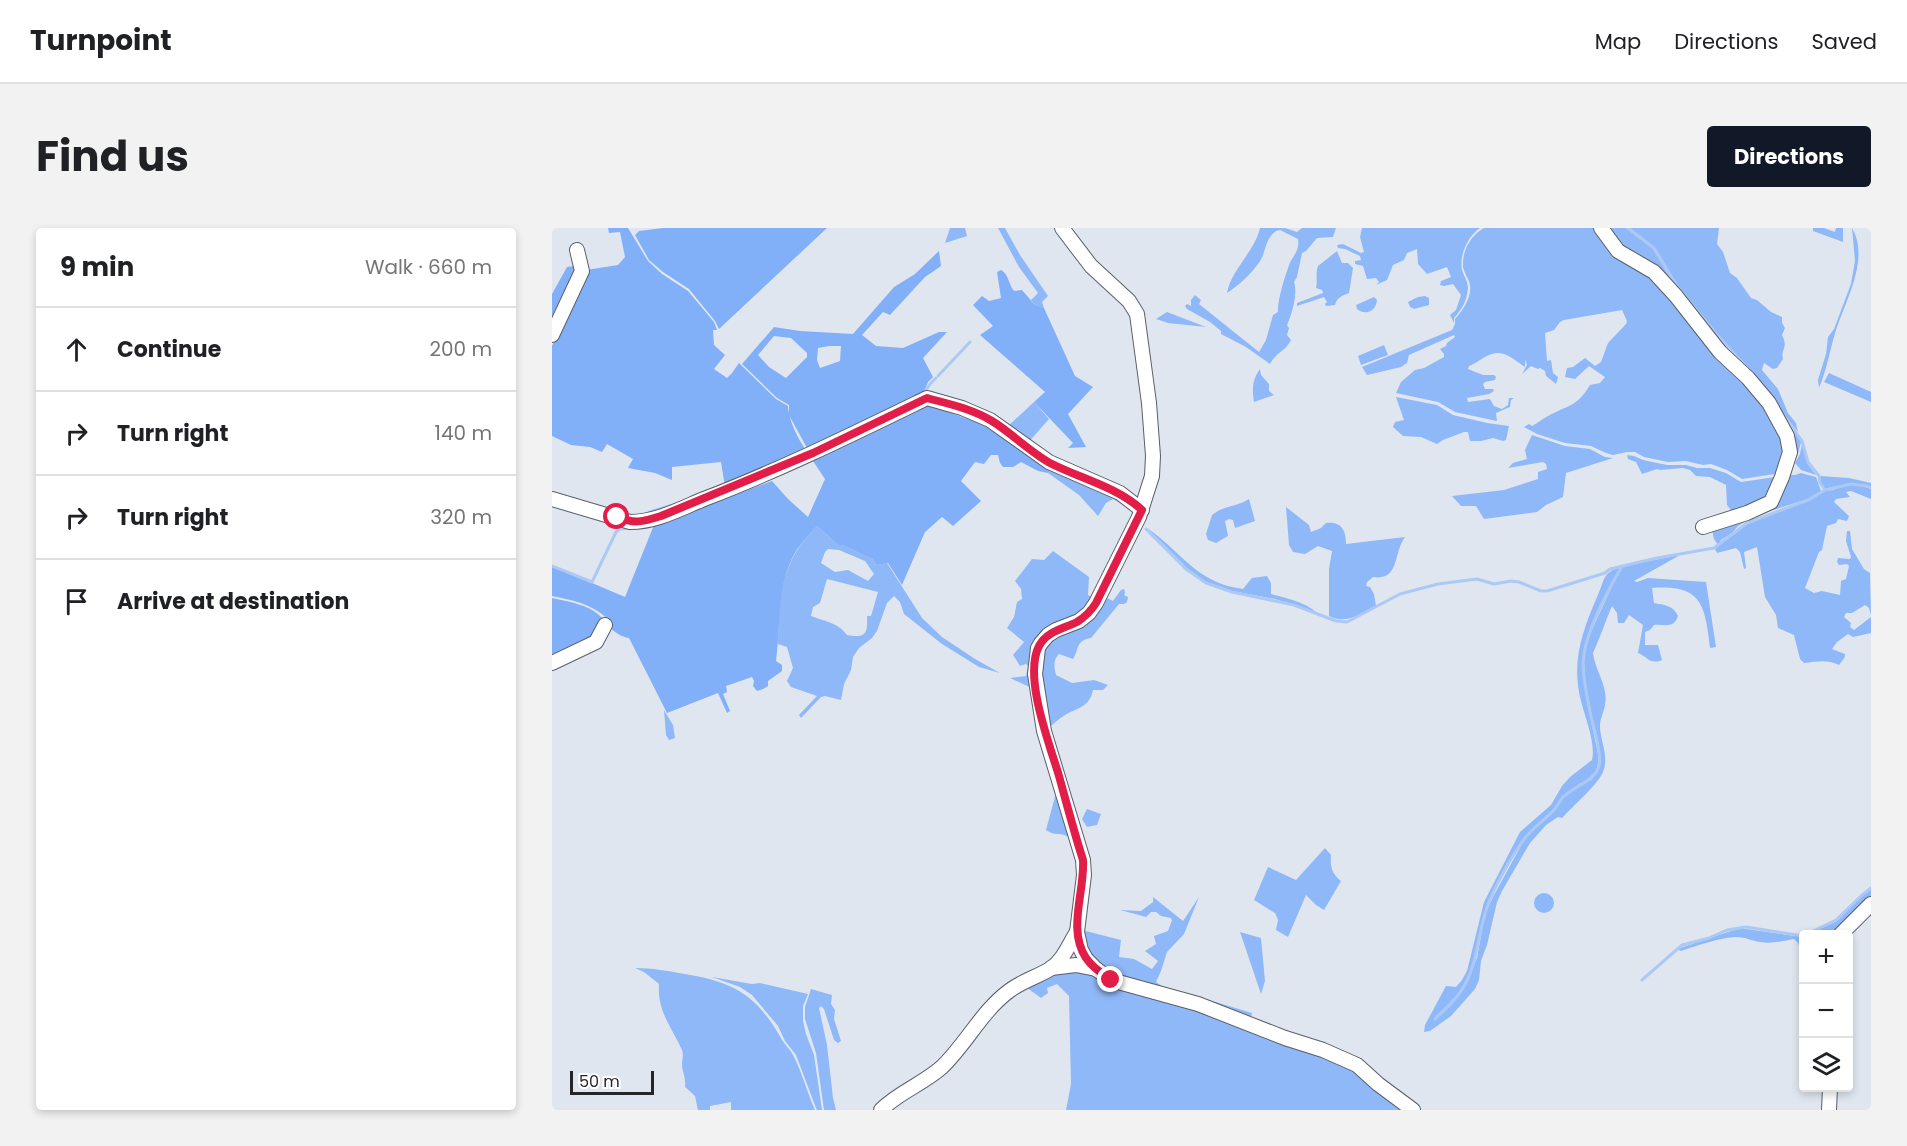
<!DOCTYPE html>
<meta charset="utf-8">
<style>
body{margin:0;font-family:Poppins,sans-serif;background:#f2f2f2;color:#202124}
.controls{position:absolute;right:18px;bottom:18px;display:grid;overflow:hidden;border-radius:6px;box-shadow:0 3px 9px #0003}
.controls button{width:54px;height:54px;display:grid;place-items:center;padding:0;border:0;border-bottom:2px solid #e0e0e0;background:#fff;color:#202124;font:30px sans-serif}
.scale{position:absolute;left:18px;bottom:15px;width:84px;box-sizing:border-box;padding-left:6px;border:3px solid #242629;border-top:0;font-size:16px;line-height:21px;white-space:nowrap;color:#242629;-webkit-text-stroke:4px #fff;paint-order:stroke}
.stop{position:absolute;width:18px;height:18px;margin:-14px;border:4px solid #e11d48;border-radius:50%;background:#fff}
.stop.end{background:#e11d48;border-color:#fff;box-shadow:0 2px 6px #0008}
.list{margin:0;padding:0;list-style:none}
h2{display:flex;justify-content:space-between;align-items:center;height:78px;margin:0;padding:0 24px;font-size:26px}
h2 small{font-size:20px;font-weight:400;color:#757577}
.list li{display:grid;grid-template-columns:39px 1fr auto;gap:18px;align-items:center;box-sizing:border-box;height:84px;padding:0 24px;border-top:2px solid #e0e0e0}
.list b{display:block;font-size:22px;white-space:nowrap}
.list em{font-size:20px;font-style:normal;color:#757577}
.icon{flex:none;width:33px;height:33px;fill:none;stroke:currentColor;stroke-width:2;stroke-linecap:round;stroke-linejoin:round}
.map{position:relative;flex:none;width:1319px;height:882px;overflow:hidden;border-radius:6px}
header{display:flex;align-items:center;gap:36px;box-sizing:border-box;height:84px;padding:0 30px;background:#fff;border-bottom:2px solid #e0e0e0}
header strong{font-size:28px}
nav{display:flex;gap:33px;margin-inline-start:auto;font-size:21px}
.intro{display:flex;align-items:center;justify-content:space-between;box-sizing:border-box;height:144px;padding:0 36px}
h1{margin:0;font-size:42px}
.button{padding:15px 27px;border-radius:6px;background:#111827;color:#fff;font-size:21px;font-weight:700}
main{display:flex;gap:36px;padding:0 36px}
aside{flex:1;background:#fff;border-radius:6px;box-shadow:0 3px 9px #0003}
.map>svg:first-child{display:block}
.green{fill:#8fb8f8;fill-rule:evenodd}
.forest{fill:#81b0f8;fill-rule:evenodd}
.lines{fill:none;stroke-linecap:round;stroke-linejoin:round}
.stream{stroke:#acc9f5;stroke-width:3}
.minor-casing{stroke:#5a5f67;stroke-width:16}
.minor{stroke:#fff;stroke-width:14}
.route{stroke:#e11d48;stroke-width:8}
</style>
<header>
<strong>Turnpoint</strong>
<nav><a>Map</a><a>Directions</a><a>Saved</a></nav>
</header>
<div class="intro"><h1>Find us</h1><a class="button">Directions</a></div>
<main>
<aside>
<h2>9 min<small>Walk · 660 m</small></h2>
<ul class="list">
<li><svg class="icon" aria-label="ahead" viewBox="0 0 24 24"><path d="M12 20V5M6 11l6-6 6 6"/></svg><div><b>Continue</b></div><em>200 m</em></li>
<li><svg class="icon" aria-label="right" viewBox="0 0 24 24"><path d="M7 20v-9h11M14 6l5 5-5 5"/></svg><div><b>Turn right</b></div><em>140 m</em></li>
<li><svg class="icon" aria-label="right" viewBox="0 0 24 24"><path d="M7 20v-9h11M14 6l5 5-5 5"/></svg><div><b>Turn right</b></div><em>320 m</em></li>
<li><svg class="icon" aria-label="arrive" viewBox="0 0 24 24"><path d="M6 21V4h12l-3 4 3 4H6"/></svg><div><b>Arrive at destination</b></div></li>
</ul>
</aside>
<div class="map">
<svg width="1319" height="882" viewBox="0 0 1319 882">
<rect width="100%" height="100%" fill="#e0e6ef"/>
<g class="green">
<polygon points="398,0 413,0 415,8 393,15"/>
<polygon points="446,0 453,0 468,27 496,68 490,74 492,80 482,76 479,72 486,65 467,39"/>
<path d="M708 0H733L745 4 750 0H784L781 9 765 10 754 23 750 25 745 49 742 54C746 65 740 86 735 97L737 100 735 107 739 112C733 124 724 124 718 136L694 119 669 106V103L658 94 635 81 633 78 635 76 639 78V72L643 67 649 72 647 76 707 124 714 112 721 87 726 84C725 72 733 49 737 37 741 27 748 23 746 11L728 2 724 3C711 13 715 25 706 36 698 47 686 58 675 65 679 42 703 23 708 0Z"/>
<path d="M810 0H928C916 8 907 27 910 42 912 48 916 54 916 60 915 73 910 81 902 90V95L898 87 904 82 909 67 901 56 892 58 888 57 889 53 899 49 895 39 875 46 866 36 865 21 855 25 852 32 841 37 835 52 824 57 827 54 824 50 815 51 811 38 803 36V33L809 32 808 28 793 21 786 20 785 17 791 16 809 25 812 24 808 9Z"/>
<path d="M932 0H1047L1101 45 1194 151 1233 209 1230 245 1190 251 1175 242 1159 236 1151 237 1134 233 1116 234 1092 229 1083 224H1075L1061 227 1054 225 1039 218 1013 215 985 206 972 199 977 196 980 198C986 195 990 191 996 188 1016 177 1025 179 1038 157L1048 155 1053 149 1037 138 1023 151 1013 149 1015 140 1021 139 1033 130 1043 138 1049 134 1056 115 1074 96 1075 93 1070 82 1012 92 1008 94 1002 102 993 105 995 133 999 132 1001 145 1006 149 1004 156 994 148 993 143 988 140 986 141 979 138 970 146 975 137 973 131V139C959 130 950 119 933 129 927 132 923 136 917 138L916 141 931 147H942L944 149 943 152 933 154 931 156 933 161H941L942 163 937 166 915 170 916 174 938 171 942 178 950 181 956 177 957 170H962L959 172 958 179 944 185 945 193 903 184 886 174 844 165 849 154 863 142 872 140 892 129V126L888 121 894 118 895 115 903 109 902 107 857 127 855 135 849 139 815 147 810 139 900 102 903 96V91C911 82 920 69 918 57 917 51 912 45 911 39 910 23 918 8 932 0Z"/>
<polygon points="1054,0 1074,0 1101,21 1124,59 1164,108 1195,140 1243,205 1249,214 1246,226 1243,233 1211,163 1072,23"/>
<path d="M1077 0H1167L1165 16 1171 24 1178 45 1185 50 1199 70 1205 72 1219 84 1230 89V95L1233 100 1230 107C1237 121 1228 121 1231 131L1225 140 1221 141 1212 135 1210 142 1226 161 1236 185 1244 195 1246 204 1233 188 1216 162 1150 89 1126 58 1103 20Z"/>
<polygon points="1261,0 1272,0 1283,4 1284,0 1291,0 1291,14 1261,3"/>
<path d="M1300 0C1318 30 1294 72 1284 102 1278 121 1275 141 1267 160L1266 152 1274 126 1276 109 1282 101 1299 56 1303 33Z"/>
<path d="M785 23 790 35H796L801 40 797 65C790 68 785 69 783 77L774 78 773 76 775 74 772 69 745 78V75L771 65 770 62 764 60C766 53 763 46 766 38Z"/>
<polygon points="873,68 877,70 877,77 862,81 858,79 856,74 866,69"/>
<path d="M822 69 825 72C824 83 814 88 805 81L804 77Z"/>
<polygon points="615,84 654,99 616,95 604,91"/>
<polygon points="832,117 836,127 809,137 806,128"/>
<path d="M708 141 709 147 717 156V163L722 167 702 174C700 161 700 152 708 141Z"/>
<polygon points="1277,145 1319,164 1319,174 1272,154"/>
<polygon points="844,169 885,177 901,187 935,195 957,198 954,212 951,213 941,210 929,213 918,213 916,204 912,204 891,212 885,216 869,209 851,208 841,199 843,194 852,192"/>
<polygon points="482,174 497,191 475,216 455,199"/>
<polygon points="980,207 1013,218 1038,221 1053,229 1061,230 1014,245 1011,269 994,277 985,284 932,291 924,278 909,278 900,268 952,262 986,251 986,244 995,241 994,236 991,234 956,240 961,235 975,231 973,222"/>
<polygon points="1250,216 1255,235 1264,247 1249,242 1243,235 1248,226"/>
<polygon points="1075,227 1082,228 1091,232 1115,237 1134,237 1145,240 1158,240 1174,245 1189,254 1229,248 1218,273 1183,287 1175,277 1174,257 1158,249 1144,248 1138,242 1131,240 1108,242 1105,241 1090,246 1084,234 1076,231"/>
<path d="M501 240 569 270 585 285 542 373C527 392 519 391 500 402 479 413 478 440 482 461L458 450 474 448 476 438 474 436 468 438 461 427 472 414 455 400 462 389 465 374 470 371 469 361 463 353 480 331 492 332 501 323 537 349 536 367 542 370 582 288 578 281 561 271 554 275 546 288 527 267 496 245Z"/>
<polygon points="1249,245 1264,249 1269,263 1256,271 1203,288 1186,298 1180,305 1169,312 1166,317 1162,311 1160,302 1204,285 1233,247 1243,247"/>
<polygon points="1268,248 1297,250 1319,255 1319,260 1299,255 1273,262 1268,255"/>
<path d="M1292 257H1307L1319 261V271L1299 263 1294 264 1298 269 1284 271 1282 274 1297 288 1295 293 1286 291 1284 295 1275 298 1270 322 1267 324 1253 360 1262 365 1270 363 1288 367 1289 353 1294 351 1297 338 1295 336 1287 337 1285 334 1286 330 1298 331 1299 329 1294 313 1295 303H1298L1300 321 1312 341 1318 345 1319 387 1317 380 1313 377 1300 385H1294L1292 389 1299 395 1298 399 1302 402 1319 389V405L1301 409 1296 406 1285 414 1280 421 1293 426V429L1287 437C1275 431 1264 434 1252 435L1248 431 1242 407 1226 400 1224 387 1213 369 1205 319 1192 324 1194 340 1192 341 1188 324 1184 320 1165 325 1163 321 1187 300 1204 291 1257 273 1273 263 1281 262Z"/>
<path d="M697 271 703 293 683 300 681 292 677 291 673 293 676 308 664 315 656 312 654 306 660 287C672 277 685 279 697 271Z"/>
<path d="M734 279 757 297 759 304 769 300 774 295C790 293 794 303 794 316L853 309C841 325 848 353 821 349L815 354 814 358 818 359 822 366 824 378C808 386 794 397 777 388V341L780 323 766 318 753 326 741 324 737 317Z"/>
<path d="M265 298 286 317H290L320 331 325 337 335 335 370 390 390 409 423 431 448 445 427 439 390 416 352 386 348 374 342 368 335 375 325 403 320 410 307 420 301 429 299 442 292 456 289 472 273 468 269 469 249 490 247 487 265 468 239 459 235 453 241 440 235 419 226 416C227 384 227 352 244 324 250 314 258 306 265 298ZM276 321 287 322 313 333 322 346 316 353 296 342 283 344 269 335 273 324ZM275 351 326 364 319 388H315C316 407 313 410 295 407 287 395 272 393 259 388L261 379 268 375Z"/>
<path d="M595 300C630 324 644 355 691 361L700 350 715 348 719 355V366C733 370 753 374 764 384L723 371 680 363 654 354 635 340Z"/>
<path d="M1128 327 1082 353 1085 354 1096 350 1154 354 1164 419 1158 420C1153 377 1150 356 1100 360L1102 375C1112 377 1121 377 1126 388 1122 401 1113 396 1102 397L1098 402 1093 404V417H1106L1110 432C1098 437 1096 429 1086 425L1091 397 1077 387 1072 395H1066L1065 385 1060 378C1053 394 1048 410 1041 425 1043 440 1051 451 1053 464 1056 480 1047 489 1048 500 1049 515 1058 531 1050 546 1043 559 1021 578 1010 590L1006 589 994 597 978 615 950 663 945 674 935 717 929 733 927 752 923 761 899 788 878 803 872 804 873 797 894 758 904 759 910 752 915 743 932 674 968 604 999 577 1010 558 1018 549 1040 532C1044 516 1033 489 1029 473 1019 434 1030 404 1045 369 1053 352 1050 344 1069 339L1034 412 1031 434 1036 479 1047 530 1044 544 1038 551 1027 556 1009 571 1003 580 983 598 970 613 941 666 932 685 924 729 911 759 899 775 882 793 900 776 912 760 925 730 933 686 942 667 971 614 983 599 1004 581 1010 571 1027 557 1039 552 1045 545 1048 529 1034 458 1032 434 1035 412 1065 348 1071 338Z"/>
<path d="M572 361 573 365 572 367 576 369 575 374 572 376H567L539 410C523 413 528 420 521 431L507 426C501 432 502 439 504 447L520 455 542 452 556 457 551 462H541C538 479 525 480 513 487 506 491 500 498 493 502L489 480 490 415 549 367 561 373 569 362Z"/>
<polygon points="112,482 121,497 123,510 117,512 114,507"/>
<path d="M504 565 523 614C509 601 505 610 494 602Z"/>
<polygon points="535,581 549,586 545,597 535,599 530,591"/>
<path d="M773 620 779 627C778 640 780 645 789 653L772 682 764 677 754 667 736 709 724 702 726 692 723 685 702 672 716 639 744 652Z"/>
<polygon points="1319,662 1319,673 1286,706 1258,706 1285,693 1309,668"/>
<circle cx="992" cy="675" r="10"/>
<polygon points="601,669 631,693 647,669 632,706 615,724 609,743 604,754 614,761 634,765 700,785 698,794 545,740 526,701 569,712 567,729 582,731 600,741 606,733 593,723 604,716 602,708 616,703 620,692 619,690 609,688 604,684 599,684 594,689 568,682 589,683 601,674"/>
<path d="M1185 701H1194L1251 709V727L1246 715 1242 711C1231 713 1220 716 1208 714 1200 713 1193 709 1185 709 1170 709 1144 718 1129 723L1125 721Z"/>
<polygon points="688,704 709,710 713,753 709,766"/>
<path d="M83 740C100 740 116 743 133 746 182 754 205 767 230 812 233 817 238 821 241 827 250 844 255 864 263 882H179V874L158 878V882H146L143 868 133 859C134 848 130 844 130 836 130 831 132 827 130 822 119 798 105 783 107 756L92 744Z"/>
<polygon points="527,741 645,779 803,840 857,882 514,882 519,856 517,768 505,756 495,760 496,765 489,770 471,757 489,748"/>
<polygon points="160,749 200,756 208,755 256,766 251,778 251,793 254,806 262,827 270,882 265,882 264,880 244,827 233,813 226,798 200,767 188,759"/>
<polygon points="259,761 280,767 279,776 283,782 282,791 289,813 286,815 282,812 272,781 269,778 267,780 275,817 281,870 284,882 272,882 264,825 253,791 253,779"/>
</g>
<g class="forest">
<path d="M56 0H76L96 33 110 46 136 63 162 94 165 102H161L162 117 173 127 162 141 175 150 180 145 187 135 224 171 236 178C236 190 247 214 255 223L252 226 258 225 134 276 87 291 89 288 97 283 173 259 169 234 120 239V252L103 245 76 240 81 231 55 216 50 224 38 219 19 217 0 208V118L34 48V42L66 37 73 29 68 4 57 5Z"/>
<polygon points="111,0 275,0 167,101 163,93 137,61 111,44 97,32 83,7 87,3"/>
<path d="M387 23 389 38 373 49 338 87 331 84 310 107 324 118 351 120 387 104H395L371 130 381 149 376 154 372 164 255 220 237 187V177L225 170 190 136 222 99 248 103 301 106 342 59 363 46ZM222 108 239 110 255 125V129L234 150 217 139 206 127ZM277 118H289L288 133 268 140 265 132 266 120Z"/>
<polygon points="22,38 24,42 0,93 0,66 15,39"/>
<path d="M449 42C457 46 456 56 462 63L470 62 482 76 492 80 523 148 541 159 516 186 534 219 516 220 521 215 482 174 493 164 428 107 441 98 421 77 430 68 437 73 449 70 445 44Z"/>
<path d="M373 176 430 196 449 205 501 240 496 245 486 243 469 234 461 239H451L448 235 446 227H439L432 236 423 234 409 253 429 273 401 298 390 289 373 304 350 357 336 335 325 337 320 331 290 317H286L265 298C258 306 250 314 244 323 224 357 229 396 224 433L230 437V443L216 453V458L211 461 205 463 201 458 202 453 200 449 174 458 175 464 171 466 178 483 175 485 166 465 115 485 77 410C69 409 63 404 57 399L60 397 59 394C41 376 24 373 0 368V338L73 369 102 297 220 253 236 271 256 289 273 251 261 233Z"/>
<path d="M0 370C18 374 40 377 52 392L44 406 0 433Z"/>
</g>
<g class="lines">
<g class="stream">
<polyline points="1076,0 1102,20 1125,58 1165,107 1201,146"/>
<polyline points="386,148 418,114"/>
<polyline points="372,165 378,156 384,150"/>
<polyline points="1231,187 1250,213 1256,234 1267,248 1268,255 1273,262"/>
<polyline points="594,301 634,341 654,355 680,364 742,377 784,393 795,394 848,366 886,356 925,351 942,356 959,353 967,354 989,363 995,363 1053,345 1058,341 1105,330 1162,320 1195,295 1256,272 1273,262 1299,256 1315,258 1319,260"/>
<polyline points="0,338 40,354 64,304 68,301 79,300"/>
<polyline points="1255,706 1284,692 1309,668 1319,660"/>
<polyline points="1090,752 1130,717 1157,710 1175,702 1194,699 1252,708"/>
<path d="M883 791C893 781 904 772 911 760 925 737 925 712 933 686 938 666 958 631 970 614 979 601 992 593 1002 582 1006 578 1007 574 1010 570 1021 559 1043 553 1047 538 1050 524 1041 499 1038 484 1035 468 1031 451 1031 435 1032 407 1056 362 1070 338"/>
</g>
<defs>
<g id="minor">
<polyline points="510,0 539,38 577,73 585,86 597,175 601,228 600,248 587,289 544,375 537,385 527,393 504,402 496,407 489,415 486,420 483,446 492,503 531,632 532,647 525,704 529,722 534,731 544,741 559,752 646,776 733,810 771,822 805,837 826,856 861,882"/>
<polyline points="1049,0 1066,23 1102,44 1124,68 1168,124 1196,150 1217,175 1235,208 1238,224 1230,249 1219,274 1195,285 1151,299"/>
<polyline points="0,107 30,43 25,22"/>
<path d="M0 271 78 294C104 294 128 281 152 271 228 242 301 206 375 170L410 180 438 192 497 234 568 265 590 282"/>
<polyline points="0,435 44,414 53,397"/>
<polyline points="1289,706 1319,676"/>
<polyline points="499,740 524,737 544,741"/>
<path d="M329 882C347 864 371 856 390 839 414 816 430 783 457 763 470 753 485 749 498 741 511 733 517 716 525 704"/>
<polyline points="1277,882 1278,860"/>
</g>
</defs>
<use href="#minor" class="minor-casing"/>
<use href="#minor" class="minor"/>
</g>
<g class="lines">
<path class="route" d="M65 289C83 296 90 294 109 288L261 225 375 170C397 176 421 181 440 193 461 206 479 225 500 236 530 251 565 259 590 282L544 375C539 383 533 389 525 394 511 401 495 403 487 418 471 449 498 517 507 548 515 577 522 604 531 632 533 663 515 702 534 730 540 739 550 746 559 752"/>
</g>
</svg>
<div class="controls">
<button>+</button>
<button>−</button>
<button><svg class="icon" aria-label="layers" viewBox="0 0 24 24"><path d="M12 4l9 5-9 5-9-5zM3 14l9 5 9-5"/></svg></button>
</div>
<div class="scale">50 m</div>
<div class="stop" style="left:65px;top:289px"></div>
<div class="stop end" style="left:559px;top:752px"></div>
</div>
</main>
